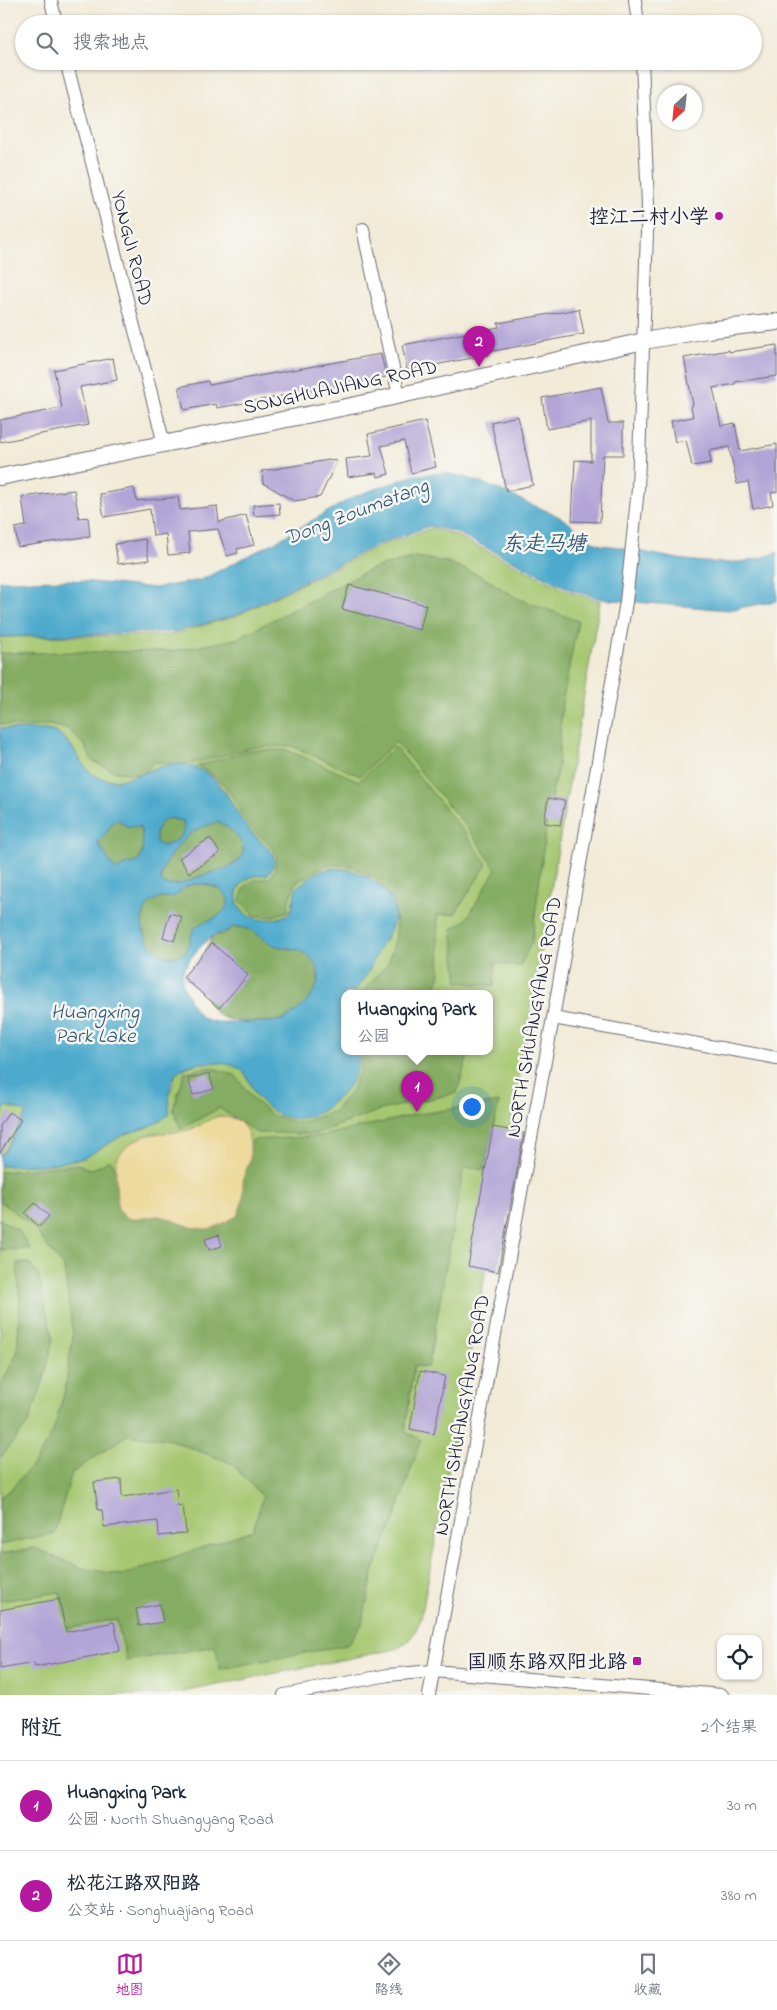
<!DOCTYPE html>
<html lang="zh">
<meta charset="utf-8">
<style>
body{margin:0;font-family:"Indie Flower","LXGW WenKai TC",sans-serif;background:#f2f2f3;color:#1f2937}
.controls{position:absolute;right:15px;bottom:15px;display:grid;overflow:hidden;border-radius:10px;box-shadow:0 1px 4px #0004}
.controls button{width:45px;height:45px;display:grid;place-items:center;padding:0;border:0;border-bottom:1px solid #e0e1e3;background:#fff;color:#1f2937;font:25px sans-serif}
.compass{position:absolute;left:657px;top:85px;width:45px;height:45px;border-radius:50%;background:#fff;box-shadow:0 1px 4px #0004;rotate:207deg}
.you{position:absolute;left:471px;top:1106px;width:18px;height:18px;margin:-12px;border:4px solid #fff;border-radius:50%;background:#1a73e8;box-shadow:0 0 0 8px #1a73e833}
.badge{display:grid;place-items:center;width:32px;height:32px;border-radius:50%;background:#b5179e;color:#fff;font-size:16px;font-weight:700}
.pin{position:absolute;translate:-50% -41px;filter:drop-shadow(0 1px 2px #0008)}
.pin::after{content:'';position:absolute;top:26px;width:18px;height:15px;background:inherit;clip-path:polygon(0 0,100% 0,50% 100%)}
.popup{position:absolute;left:341px;top:990px;width:152px;height:65px;box-sizing:border-box;display:grid;place-content:center;border-radius:10px;background:#fff;filter:drop-shadow(0 1px 4px #0005);font-size:16px;white-space:nowrap;color:#747a83}
.popup b{font-size:19px;color:#1f2937}
.popup::after{content:'';position:absolute;left:50%;top:100%;margin-left:-10px;border:10px solid transparent;border-top-color:#fff}
.list{margin:0;padding:0;list-style:none}
h2{display:flex;justify-content:space-between;align-items:center;height:65px;margin:0;padding:0 20px;font-size:21px}
h2 small{font-size:16px;font-weight:400;color:#747a83}
.list li{display:grid;grid-template-columns:32px 1fr auto;gap:15px;align-items:center;box-sizing:border-box;height:90px;padding:0 20px;border-top:1px solid #e0e1e3}
.list b{display:block;font-size:19px;white-space:nowrap}
.list p{margin:0;font-size:16px;white-space:nowrap;color:#747a83}
.list em{font-size:16px;font-style:normal;color:#747a83}
.icon{flex:none;width:28px;height:28px;fill:none;stroke:currentColor;stroke-width:2;stroke-linecap:round;stroke-linejoin:round}
.map{position:relative;flex:none;width:777px;height:1695px;overflow:hidden}
.search{position:absolute;background:#fff;box-shadow:0 1px 4px #0004;left:15px;right:15px;top:15px;height:55px;display:flex;align-items:center;gap:12px;box-sizing:border-box;padding:0 18px;border-radius:28px;color:#747a83;font-size:19px}
.sheet{height:245px;background:#fff}
nav{display:flex;justify-content:space-around;align-items:center;box-sizing:border-box;height:70px;border-top:1px solid #e0e1e3;background:#fff;font-size:14px;color:#747a83}
nav a{display:grid;justify-items:center;gap:2px}
nav .on{color:#b5179e}
.map>svg:first-child{display:block}
.green{fill:#a5c770;stroke:#647456}
.forest{fill:#84ac62;stroke:#53674e}
.sand{fill:#eeda9e;stroke:#887e6c}
.water{fill:#4daacc;stroke:#386684;fill-rule:evenodd}
.building{fill:#b1a4d6}
.lines{fill:none;stroke-linecap:round;stroke-linejoin:round}
.minor-casing{stroke:#6b6872;stroke-width:14}
.major-casing{stroke:#6b6872;stroke-width:18}
.minor{stroke:#fff;stroke-width:12}
.major{stroke:#fff;stroke-width:16}
.poi-dot{fill:#b5179e;stroke:#f6f6f2;stroke-width:2}
.labels{text-anchor:middle;stroke-width:5;stroke-linejoin:round;paint-order:stroke}
.poi-label{font-size:20px;fill:#22223b;stroke:#f6f6f2;text-anchor:end}
.street-label{font-size:20px;fill:#22223b;stroke:#f6f6f2}
.water-label{font-size:21px;font-style:italic;fill:#335875;stroke:#f6f6f2}
</style>
<div class="map">
<svg width="777" height="1695" viewBox="0 0 777 1695">
<rect width="100%" height="100%" fill="#f6f6f2"/>
<filter id="ink" filterUnits="userSpaceOnUse"><feTurbulence type="fractalNoise" baseFrequency=".02" numOctaves="2"/><feDisplacementMap in="SourceGraphic" scale="10" xChannelSelector="R" yChannelSelector="G"/><feConvolveMatrix kernelMatrix="1 2 1 2 8 2 1 2 1" color-interpolation-filters="sRGB"/></filter>
<filter id="wash" filterUnits="userSpaceOnUse"><feTurbulence type="fractalNoise" baseFrequency=".0096" numOctaves="4" result="noise"/><feDisplacementMap in="SourceGraphic" scale="20" xChannelSelector="R" yChannelSelector="G"/><feGaussianBlur stdDeviation="1.12" result="paint"/><feColorMatrix in="noise" values="0 0 0 0 0 0 0 0 0 0 0 0 0 0 0 0 0 1.4 0 .05"/><feComposite in="paint" operator="in"/></filter>
<g filter="url(#wash)">
<rect width="100%" height="100%" fill="#f2ebd8"/>
<g class="green">
<path d="M432 528 455 535 570 592 600 601 494 1225 421 1618C415 1633 411 1642 396 1649L168 1695H0V1166L46 1165 84 1158 125 1134 149 1127 170 1094 176 1073C193 1062 223 1056 241 1070 248 1076 251 1086 255 1094L340 1097 353 1080 359 1051H490V993H353L370 968 380 946 387 938 371 878 348 869 329 868 293 900C292 911 289 915 278 918 231 931 220 874 267 875L273 856C266 843 254 836 245 825 232 808 223 777 200 770 196 768 190 768 185 768 176 766 168 766 159 768 140 772 123 784 104 779 79 774 78 743 57 733 46 727 15 731 0 728V637L170 635 236 616 379 546Z"/>
<polygon points="6,1106 27,1112 4,1153 0,1154 0,1118"/>
</g>
<g class="forest">
<polygon points="415,557 447,562 481,576 517,598 578,621 562,703 558,767 548,811 532,941 520,966 495,963 494,986 458,982 452,928 466,920 496,869 468,829 396,742 360,776 291,746 254,747 194,763 173,764 155,762 141,775 114,771 92,761 85,746 68,729 49,725 26,727 0,724 0,653 173,651 236,639 371,569"/>
<path d="M395 747 465 833 487 864 455 914 437 915 440 972 436 993H362L388 963 396 937 395 903 374 877 348 865H326L296 882 289 900 288 911 271 917 254 915 240 901C244 881 251 880 270 878 275 871 279 860 275 852 270 842 260 837 253 830 241 818 237 803 228 790 221 780 208 771 197 766L251 750H287L359 781Z"/>
<path d="M169 818 183 821C187 836 175 842 163 846L157 843C153 832 158 822 169 818Z"/>
<path d="M118 820 127 826 140 827C143 834 145 858 137 862 134 864 129 863 125 865 120 867 120 869 114 869L99 845C100 836 109 823 118 820Z"/>
<path d="M218 822C226 827 234 831 239 838 257 864 215 871 201 876 191 879 174 891 164 884 150 873 183 838 193 832 200 827 209 825 218 822Z"/>
<path d="M201 884C221 885 241 900 218 916 212 921 203 921 197 926 188 932 193 950 181 955 161 963 144 942 142 924 142 915 147 902 156 899 161 897 167 898 171 897 185 893 181 884 201 884Z"/>
<path d="M233 927C244 926 257 932 265 938 268 940 271 943 275 945 282 949 292 948 301 951 306 954 311 959 314 964 327 986 304 1008 286 1018 276 1024 232 1023 222 1017 213 1013 210 1006 206 997 195 975 201 956 213 936L223 934Z"/>
<polygon points="362,1051 469,1051 457,1093 380,1110 315,1134 257,1133 219,1108 181,1129 173,1109 185,1072 210,1067 235,1075 254,1100 273,1116 300,1123 333,1112 352,1090 360,1069"/>
<polygon points="499,1102 484,1170 464,1167 428,1367 414,1366 405,1432 421,1439 397,1512 374,1570 362,1624 347,1645 220,1669 215,1646 127,1661 116,1619 68,1629 60,1592 0,1601 0,1554 35,1548 81,1568 122,1575 253,1530 263,1497 231,1463 167,1439 127,1435 72,1473 54,1533 0,1545 0,1497 9,1491 36,1461 53,1432 65,1390 73,1335 64,1268 33,1227 0,1201 0,1172 78,1164 91,1170 110,1160 137,1197 215,1196 253,1140 320,1136 419,1114"/>
<polygon points="0,1219 19,1231 30,1249 0,1250"/>
<polygon points="17,1263 29,1263 38,1275 53,1339 44,1379 28,1424 0,1458 0,1387 17,1353 20,1302"/>
</g>
<path class="sand" d="M219 1116 235 1119 240 1122 247 1131 250 1142V1159L243 1179V1200L237 1216C229 1220 215 1229 207 1229 189 1230 176 1219 159 1216 149 1215 135 1223 126 1217 124 1216 119 1211 118 1209 117 1206 115 1166 116 1163 118 1153 128 1145 136 1140 151 1131 172 1134 188 1130 199 1127 208 1119 219 1116Z"/>
<g class="water">
<path d="M443 473C473 477 500 490 528 503 539 508 552 512 563 519 575 526 588 541 601 545 620 546 640 552 658 555 696 563 742 568 777 552V601L728 610 601 599 571 590 455 532 430 526 377 545 234 616 174 632 0 637V581L72 580 155 588 201 580 275 542 355 496 415 475Z"/>
<path d="M0 728C15 731 46 727 56 733 78 744 79 774 104 779 131 786 156 760 185 765 223 772 228 804 249 830 256 839 268 844 273 855 276 863 273 869 267 875 224 873 227 926 274 919 280 918 288 916 291 911 294 905 294 895 296 888 305 881 316 870 329 869 356 865 398 887 394 919 392 930 385 938 380 947 376 953 374 961 370 968 366 977 359 985 353 993H344V1051H359C359 1074 349 1089 332 1103 307 1126 277 1123 257 1096 251 1088 249 1076 241 1070 227 1059 187 1060 176 1074 167 1085 170 1102 169 1115L149 1127 125 1134 84 1158 46 1165 0 1166V1154L4 1153 27 1112 6 1106 0 1118ZM169 818 183 821C187 836 175 842 163 846L157 843C153 832 158 822 169 818ZM118 820 127 826 140 827C143 834 145 858 137 862 134 864 129 863 125 865 121 867 120 869 114 869L99 845V841L106 834 112 822ZM218 822C236 831 258 852 230 867 221 871 210 873 201 876 193 878 187 882 179 884 136 892 180 840 193 832 200 827 209 825 218 822ZM201 884C221 885 241 900 218 916 212 921 203 921 197 926 188 932 193 950 181 955 161 963 144 942 142 924 141 913 149 900 160 898 165 897 171 898 175 896 179 894 180 890 183 888 188 884 196 884 201 884ZM233 927C252 925 261 939 274 945 284 949 295 947 304 953 332 970 315 997 295 1012 291 1014 287 1019 282 1020 263 1024 237 1022 217 1022 201 1020 196 1013 189 999 186 992 181 984 182 976 182 966 203 942 212 937 219 932 227 933 233 927Z"/>
</g>
<g id="blocks">
<g class="building">
<polygon points="579,309 584,334 488,352 489,355 407,370 402,345 499,327 498,323"/>
<polygon points="777,345 777,376 735,382 735,384 713,388 721,426 735,423 740,451 777,444 777,492 771,493 773,505 753,509 748,482 737,484 729,447 709,451 711,463 692,466 686,440 675,442 671,421 693,417 691,406 693,405 684,358 729,350 729,352"/>
<polygon points="381,354 386,377 217,408 216,404 184,410 179,387 208,381 209,385"/>
<polygon points="113,358 117,380 80,387 88,425 0,442 0,420 62,408 54,370"/>
<polygon points="601,387 608,423 623,423 623,455 603,455 600,522 572,521 575,460 591,461 591,421 547,429 542,398"/>
<polygon points="518,416 533,485 506,491 491,422"/>
<polygon points="425,421 436,467 411,473 404,441 381,446 389,474 378,477 376,473 348,477 346,459 372,456 368,434"/>
<polygon points="329,460 337,461 320,497 294,501 263,483 262,471"/>
<polygon points="134,488 137,501 178,497 180,510 217,506 219,522 246,515 254,545 237,549 238,553 227,556 218,529 188,532 190,553 168,555 166,534 153,536 150,509 104,517 100,494"/>
<polygon points="74,490 79,518 88,517 90,536 18,547 15,528 26,526 22,497"/>
<polygon points="279,503 280,514 254,516 253,505"/>
<polygon points="145,539 149,560 118,564 115,544"/>
<polygon points="349,585 426,605 420,630 342,609"/>
<polygon points="548,798 565,801 560,825 544,823"/>
<polygon points="210,838 220,853 189,873 179,858"/>
<polygon points="170,913 182,917 174,941 163,937"/>
<polygon points="212,943 248,975 219,1008 183,977"/>
<polygon points="209,1073 214,1089 193,1095 188,1079"/>
<polygon points="9,1112 21,1120 0,1153 0,1126"/>
<polygon points="493,1127 524,1133 498,1272 468,1266"/>
<polygon points="35,1203 49,1216 39,1227 25,1213"/>
<polygon points="219,1235 222,1246 209,1250 205,1239"/>
<polygon points="420,1371 445,1376 434,1434 410,1429"/>
<polygon points="121,1479 122,1497 176,1489 178,1506 183,1505 186,1533 159,1536 158,1521 104,1527 102,1510 98,1510 94,1482"/>
<polygon points="59,1599 66,1632 114,1622 120,1651 35,1667 34,1663 0,1669 0,1610"/>
<polygon points="160,1604 163,1622 139,1626 136,1609"/>
</g>
</g>
</g>
<g filter="url(#ink)">
<use href="#blocks" fill-opacity="0" stroke="#6b6872" stroke-width="1"/>
<g class="lines">
<defs>
<g id="minor">
<polyline points="51,0 56,24"/>
<polyline points="635,0 638,24"/>
<polyline points="66,61 164,444"/>
<polyline points="363,229 399,396"/>
<polyline points="553,1018 777,1058"/>
<polyline points="284,1695 388,1675 433,1671 722,1695"/>
<polyline points="429,1695 553,1018 626,602 638,489 648,204 642,61"/>
</g>
<polyline id="major" points="0,477 356,405 644,341 707,330 777,322"/>
</defs>
<use href="#minor" class="minor-casing"/>
<use href="#major" class="major-casing"/>
<use href="#minor" class="minor"/>
<use href="#major" class="major"/>
</g>
</g>
<g class="poi-dot">
<circle cx="719" cy="216" r="5"/>
<rect x="632" y="1656" width="10" height="10" rx="2.5"/>
</g>
<g class="labels">
<g class="poi-label">
<text x="709" y="223">控江二村小学</text>
<text x="627" y="1668">国顺东路双阳北路</text>
</g>
<g class="street-label">
<text transform="translate(133 248) rotate(76)" y="7">YONGJI ROAD</text>
<text transform="translate(340 386) rotate(-12)" y="7">SONGHUAJIANG ROAD</text>
<text transform="translate(533 1017) rotate(-80)" y="7">NORTH SHUANGYANG ROAD</text>
<text transform="translate(461 1415) rotate(-80)" y="7">NORTH SHUANGYANG ROAD</text>
</g>
<g class="water-label">
<text transform="translate(356 511) rotate(-21)" y="7">Dong Zoumatang</text>
<text x="544" y="550">东走马塘</text>
<text x="95" y="1018">Huangxing<tspan x="95" dy="24">Park Lake</tspan></text>
</g>
</g>
</svg>
<div class="controls">
<button><svg class="icon" aria-label="locate" viewBox="0 0 24 24"><circle cx="12" cy="12" r="6"/><path d="M12 2v4M12 18v4M2 12h4M18 12h4"/></svg></button>
</div>
<svg class="compass" viewBox="-18 -18 36 36"><path d="M0-13l5 13h-10z" fill="#e53935"/><path d="M0 13l5-13h-10z" fill="#747a83"/></svg>
<div class="you"></div>
<div class="pin badge" style="left:417px;top:1112px">1</div>
<div class="popup"><b>Huangxing Park</b>公园</div>
<div class="pin badge" style="left:479px;top:367px">2</div>
<div class="search"><svg class="icon" aria-label="search" viewBox="0 0 24 24"><circle cx="10" cy="10" r="6"/><path d="M15 15l6 6"/></svg>搜索地点</div>
</div>
<section class="sheet">
<h2>附近<small>2个结果</small></h2>
<ul class="list">
<li><span class="badge">1</span><div><b>Huangxing Park</b><p>公园 · North Shuangyang Road</p></div><em>30 m</em></li>
<li><span class="badge">2</span><div><b>松花江路双阳路</b><p>公交站 · Songhuajiang Road</p></div><em>380 m</em></li>
</ul>
</section>
<nav>
<a class="on"><svg class="icon" aria-label="map" viewBox="0 0 24 24"><path d="M3 6l6-2 6 2 6-2v14l-6 2-6-2-6 2zM9 4v14M15 6v14"/></svg>地图</a>
<a><svg class="icon" aria-label="directions" viewBox="0 0 24 24"><path d="M12 3l9 9-9 9-9-9zM9 14v-3h6M13 9l2 2-2 2"/></svg>路线</a>
<a><svg class="icon" aria-label="saved" viewBox="0 0 24 24"><path d="M7 4h10v16l-5-4-5 4z"/></svg>收藏</a>
</nav>
